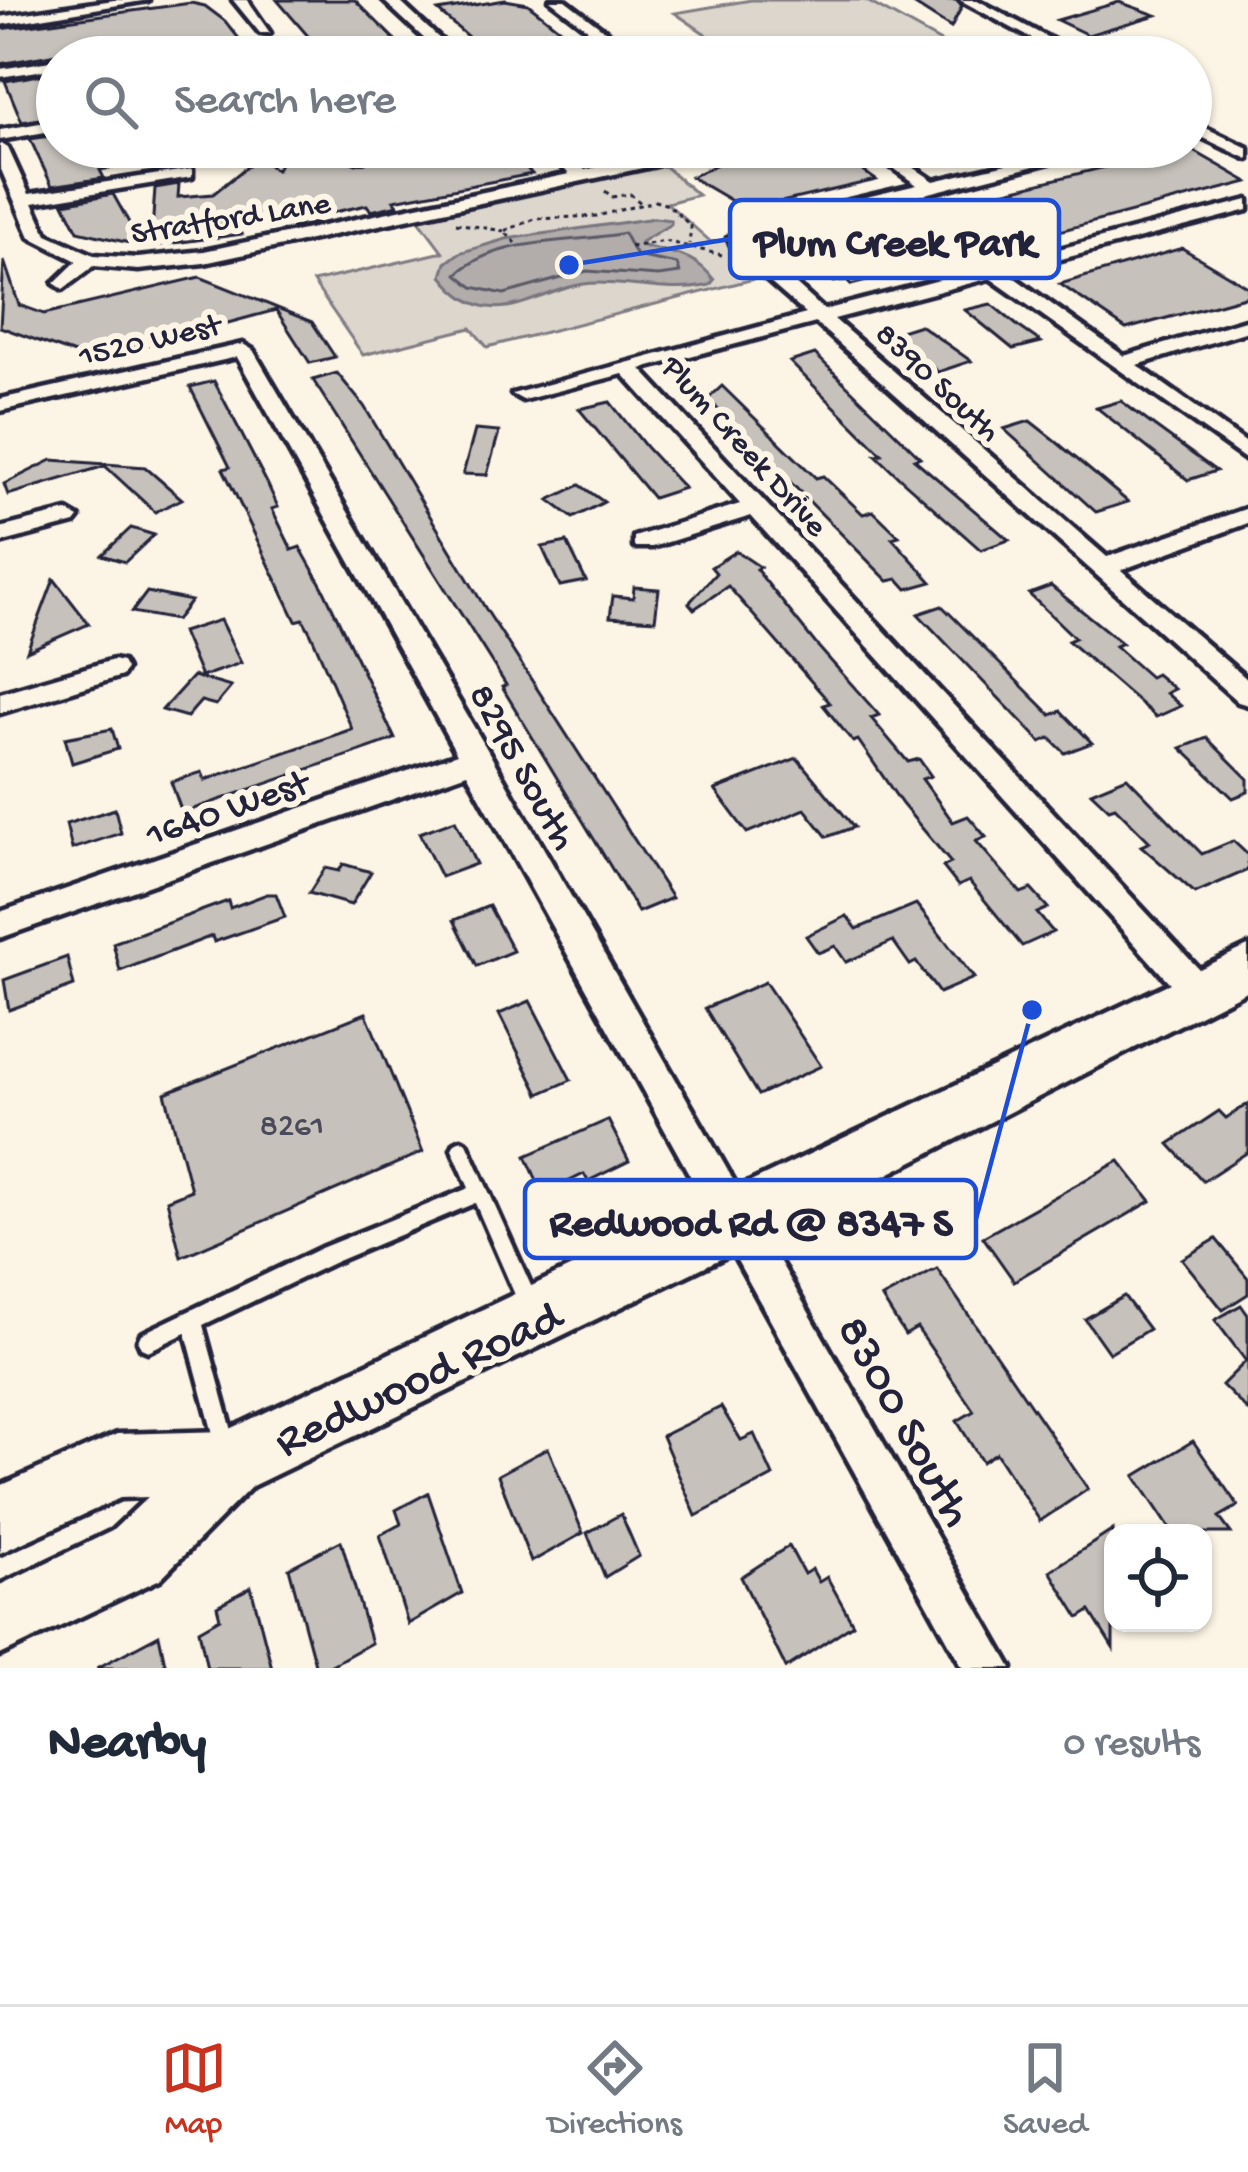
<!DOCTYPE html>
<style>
body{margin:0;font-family:"Gochi Hand",sans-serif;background:#f6f6f7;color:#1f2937}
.controls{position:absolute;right:36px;bottom:36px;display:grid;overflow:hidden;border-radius:24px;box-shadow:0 3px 9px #0004}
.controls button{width:108px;height:108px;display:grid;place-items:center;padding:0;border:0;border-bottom:3px solid #e0e1e3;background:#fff;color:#1f2937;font:60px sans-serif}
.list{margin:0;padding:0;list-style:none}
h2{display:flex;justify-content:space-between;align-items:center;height:156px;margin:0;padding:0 48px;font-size:51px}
h2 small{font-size:39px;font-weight:400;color:#747a83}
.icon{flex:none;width:66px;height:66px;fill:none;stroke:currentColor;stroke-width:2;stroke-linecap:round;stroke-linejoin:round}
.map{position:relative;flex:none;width:1248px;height:1668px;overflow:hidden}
.search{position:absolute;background:#fff;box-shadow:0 3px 9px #0004;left:36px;right:36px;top:36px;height:132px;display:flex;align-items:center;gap:30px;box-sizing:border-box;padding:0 42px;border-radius:66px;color:#747a83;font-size:45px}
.sheet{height:336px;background:#fff}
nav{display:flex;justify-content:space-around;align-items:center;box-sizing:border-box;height:168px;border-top:3px solid #e0e1e3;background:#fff;font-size:33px;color:#747a83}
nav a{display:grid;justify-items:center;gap:6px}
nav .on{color:#c8321e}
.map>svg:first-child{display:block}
.green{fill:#dcd6cc;stroke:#7f7c84;stroke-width:3}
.water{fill:#b2adab;stroke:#78757e;stroke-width:3}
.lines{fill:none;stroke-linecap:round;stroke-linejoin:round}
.shore{stroke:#5c5a68;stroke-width:3}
.building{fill:#c6c1bb;stroke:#22223b;stroke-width:3}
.service-casing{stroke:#22223b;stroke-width:9}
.minor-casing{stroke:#22223b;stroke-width:9}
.primary-casing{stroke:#22223b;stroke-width:9}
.path{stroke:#22223b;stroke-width:3;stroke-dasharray:4.5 4.5;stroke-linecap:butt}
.service{fill:#fcf5e5;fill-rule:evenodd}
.minor{fill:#fcf5e5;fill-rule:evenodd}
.primary{fill:#fcf5e5;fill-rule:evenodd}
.labels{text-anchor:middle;stroke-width:12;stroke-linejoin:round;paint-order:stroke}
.far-street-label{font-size:33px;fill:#22223b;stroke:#fcf5e5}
.number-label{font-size:33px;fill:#4b4a5b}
.street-label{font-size:39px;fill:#22223b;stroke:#fcf5e5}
.near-street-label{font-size:48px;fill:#22223b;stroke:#fcf5e5}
.leader{fill:none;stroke:#1d4ed8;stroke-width:4.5}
.callout-dot{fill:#1d4ed8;stroke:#fcf5e5;stroke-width:4.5}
.callout{fill:#fcf5e5;stroke:#1d4ed8;stroke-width:4.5}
.callout-label{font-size:42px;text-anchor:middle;font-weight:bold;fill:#22223b}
</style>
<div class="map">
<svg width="1248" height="1668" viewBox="0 0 1248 1668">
<rect width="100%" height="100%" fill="#fcf5e5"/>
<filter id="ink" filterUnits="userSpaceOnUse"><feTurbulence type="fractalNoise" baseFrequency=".00833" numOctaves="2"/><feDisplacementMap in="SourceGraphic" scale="24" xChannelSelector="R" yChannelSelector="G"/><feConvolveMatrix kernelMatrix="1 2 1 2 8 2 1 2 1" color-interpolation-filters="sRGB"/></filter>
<g filter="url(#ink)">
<g class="green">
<polygon points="751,0 865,0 968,57 665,57 723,46 675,13"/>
<polygon points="662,164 698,195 667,203 711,242 725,240 762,277 487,347 471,328 363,355 313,282 443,252 416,216"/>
</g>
<path class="water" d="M655 218 671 220V224L641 242 643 246C673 254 694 253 714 280L710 285C673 294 635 283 597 283 541 283 494 343 442 276L446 263 459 253 506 239Z"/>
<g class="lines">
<path class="shore" d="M624 233 636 256 677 264 680 273 658 276 587 271 504 294 473 287 457 274C497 236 573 244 624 233Z"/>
</g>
<g class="building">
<polygon points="277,0 355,0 408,53 326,57"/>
<polygon points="505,0 528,4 580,45 491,57 438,11"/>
<polygon points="907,0 956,0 962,6 951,28"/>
<polygon points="1119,2 1156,15 1088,35 1057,20"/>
<polygon points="191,3 205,6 225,21 245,46 167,56 160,55 148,38 0,64 0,29"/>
<polygon points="45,74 57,99 57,116 22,122 5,81"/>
<polygon points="57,135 57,147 183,147 181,166 157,170 159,159 100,170 104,178 52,186 30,139"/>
<polygon points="290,147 316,147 356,164 415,152 410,147 538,147 547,158 522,163 532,174 394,200 398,205 371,211 367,205 311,217 315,223 293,228 286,218 238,228 242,234 151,246 155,188 179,184 178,197 213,194 259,157 276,170"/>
<polygon points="752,147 829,147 876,180 747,210 691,177"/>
<polygon points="1187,147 1248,182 851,285 847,280 834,282 798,242"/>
<polygon points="113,194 142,246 78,231 64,203"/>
<polygon points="1182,248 1248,287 1248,296 1126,329 1060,284"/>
<polygon points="4,261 19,305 44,314 200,277 312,322 335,357 310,363 276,310 91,360 0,327"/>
<polygon points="991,304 1018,326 1041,342 1013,349 965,310"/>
<polygon points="920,325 971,361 938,372 891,334"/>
<polygon points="815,354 920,457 914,459 1009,540 981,550 901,479 876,455 882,454 790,362"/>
<polygon points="337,373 364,406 487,611 672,898 638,912 502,687 506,685 313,380"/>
<polygon points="214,381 267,483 278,507 272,509 292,550 300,547 323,588 395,739 182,813 171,782 202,772 205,780 352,729 311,634 303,619 296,621 229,481 223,469 230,467 190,387"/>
<polygon points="722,386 816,478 823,476 863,514 873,511 899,536 892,538 932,582 907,589 898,579 888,581 708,399"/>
<polygon points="1121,401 1154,426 1216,471 1188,480 1097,408"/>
<polygon points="610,402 646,447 684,488 653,498 579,409"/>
<polygon points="1030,421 1053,439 1128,502 1096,512 1004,429"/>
<polygon points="475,430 499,432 487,475 463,474"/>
<polygon points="52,460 145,467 182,499 155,512 105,466 8,495 4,484"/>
<polygon points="580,485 604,502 573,518 549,500"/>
<polygon points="131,528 154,535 125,562 102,555"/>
<polygon points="567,542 586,581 560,586 542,547"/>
<polygon points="736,551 760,567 756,569 815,643 879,715 871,718 908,762 919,759 931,776 922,779 953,822 968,816 986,837 976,841 1021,893 1031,889 1048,908 1037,913 1053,932 1022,946 969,881 958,886 943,867 951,863 902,804 858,740 853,742 823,705 830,703 728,586 694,609 689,603 716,573 711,567"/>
<polygon points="54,579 89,624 27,651"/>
<polygon points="1051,586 1122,643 1115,646 1150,677 1156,674 1174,689 1166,693 1181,706 1156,717 1068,641 1075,638 1029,594"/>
<polygon points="634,587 659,589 655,620 610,617 613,596 633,598"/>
<polygon points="147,592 191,601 176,620 132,612"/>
<polygon points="942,606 1051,715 1061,711 1092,743 1065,753 1050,738 1041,742 918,614"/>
<polygon points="220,620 241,663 201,677 182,632"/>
<polygon points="193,676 231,687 216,705 201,701 187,717 162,710"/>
<polygon points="112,729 118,749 72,763 65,738"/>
<polygon points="1207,738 1248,779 1248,792 1233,798 1181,748"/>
<polygon points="797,758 854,827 827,837 805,809 747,833 715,790"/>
<polygon points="1127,777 1202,854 1233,841 1248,855 1248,870 1195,893 1141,846 1150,842 1115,807 1109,809 1091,792"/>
<polygon points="115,809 121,833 72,849 66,824"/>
<polygon points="455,820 476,864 441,877 419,833"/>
<polygon points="343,864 371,872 351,905 309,893 325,868 339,871"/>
<polygon points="267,894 276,894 285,917 214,942 212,936 120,971 113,943 228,901 230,908"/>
<polygon points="916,904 974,978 939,993 916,962 910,965 893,941 846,962 835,946 818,953 806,936 847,916 857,929"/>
<polygon points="489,906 513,951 477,966 454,920"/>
<polygon points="67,957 74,986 9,1010 4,980"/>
<polygon points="765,982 821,1066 758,1095 705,1008"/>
<polygon points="530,1001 571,1080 539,1094 499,1014"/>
<polygon points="366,1013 423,1152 181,1257 167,1200 191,1190 165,1093"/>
<polygon points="1248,1104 1248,1152 1203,1181 1169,1144 1219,1111 1226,1118"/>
<polygon points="608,1120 629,1161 588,1181 584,1174 543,1194 526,1156"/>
<polygon points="1119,1161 1151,1201 1014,1281 983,1237"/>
<polygon points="1216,1239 1248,1278 1248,1294 1223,1310 1182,1259"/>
<polygon points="937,1269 1088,1489 1040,1521 996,1453 982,1462 957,1421 974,1411 917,1328 905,1335 882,1298"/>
<polygon points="1124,1296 1149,1329 1109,1353 1085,1319"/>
<polygon points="1241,1305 1248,1315 1248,1411 1222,1385 1246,1361 1215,1320"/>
<polygon points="721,1407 741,1440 754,1434 773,1476 696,1516 662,1436"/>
<polygon points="1193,1441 1238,1506 1219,1517 1231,1533 1173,1533 1135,1476"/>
<polygon points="548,1448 583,1533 531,1562 498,1475"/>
<polygon points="428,1493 462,1593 408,1624 380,1535 401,1524 396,1510"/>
<polygon points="621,1514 639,1556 605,1577 587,1533"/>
<polygon points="1113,1530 1113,1648 1090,1611 1079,1618 1050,1571"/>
<polygon points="341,1541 371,1643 326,1668 316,1668 289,1568"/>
<polygon points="789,1546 804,1574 812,1569 819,1582 827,1577 853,1624 786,1668 741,1577"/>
<polygon points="251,1587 272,1668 207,1668 199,1630 220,1618 217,1606"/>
<polygon points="159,1635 166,1668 97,1668"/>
</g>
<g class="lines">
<defs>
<polygon id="service" points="461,1140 467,1143 536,1297 539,1304 536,1311 529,1314 522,1311 475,1203 335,1262 203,1325 237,1449 233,1456 226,1460 219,1456 186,1333 148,1351 141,1348 138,1341 141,1334 321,1248 469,1188 452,1149 455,1143"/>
<g id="minor">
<polygon points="114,0 148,0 0,25 0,17"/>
<polygon points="233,0 247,0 270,33 260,33"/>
<polygon points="383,0 398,0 459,57 444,57"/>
<polygon points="550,0 565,0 640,57 624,57"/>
<polygon points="960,0 977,0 1084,57 1066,57"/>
<polygon points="114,51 120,57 95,57 97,54"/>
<polygon points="57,60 57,68 0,77 0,69"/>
<polygon points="57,120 57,130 0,140 0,130"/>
<polygon points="1191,121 1248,148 1248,159 1191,132"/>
<polygon points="0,143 8,148 29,194 192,169 192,177 186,178 33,203 47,234 94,255 138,258 204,251 569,174 542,147 559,147 585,170 678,147 702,147 656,165 204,263 138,270 94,266 63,289 54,283 77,261 30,237 0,167"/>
<polygon points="864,147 883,147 934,181 1079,147 1108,147 747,240 824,310 1248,200 1248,210 1008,273 1124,356 1248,319 1248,331 1137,365 1248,444 1248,461 990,278 834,319 1107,557 1248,508 1248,523 1121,570 1248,680 1248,705 1238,702 816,323 641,369 1210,981 1215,991 1210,1001 1198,1005 1186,1001 751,516 652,547 634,547 634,537 740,504 623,374 523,400 512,394 806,314 736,253 728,238 744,226 917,185"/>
<polygon points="243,344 253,350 488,751 1012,1668 963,1668 467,773 0,938 0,912 457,754 237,357 0,411 0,399"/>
<polygon points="67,511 79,518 75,523 0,543 0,528"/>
<polygon points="113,660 122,662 126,669 122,676 0,713 0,693"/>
</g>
<polygon id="primary" points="1248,946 1248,990 755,1242 252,1486 160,1579 0,1655 0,1585 112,1531 148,1497 120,1498 0,1553 0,1486 117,1434 226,1431"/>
</defs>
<use href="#service" class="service-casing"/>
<use href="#minor" class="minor-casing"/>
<use href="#primary" class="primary-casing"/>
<g class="path">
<polyline points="605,191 612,197 630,194 642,204"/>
<polyline points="456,223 504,231"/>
<polyline points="516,243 504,231 535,219 597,216 655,201 668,205 691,226 689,244"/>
<polyline points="630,247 665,241 722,255"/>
</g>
<use href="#service" class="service"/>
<use href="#minor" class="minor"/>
<use href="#primary" class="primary"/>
</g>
</g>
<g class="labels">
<g class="far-street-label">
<text transform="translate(230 215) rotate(-9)" y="12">Stratford Lane</text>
<text transform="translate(149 337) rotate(-13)" y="12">1520 West</text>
<text transform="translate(940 380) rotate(43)" y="12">8390 South</text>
<text transform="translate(747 444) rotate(48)" y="12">Plum Creek Drive</text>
</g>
<g class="number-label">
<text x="292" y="1134">8261</text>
</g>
<g class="street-label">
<text transform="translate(526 765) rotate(61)" y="14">8295 South</text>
<text transform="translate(226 805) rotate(-19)" y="14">1640 West</text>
</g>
<g class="near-street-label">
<text transform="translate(416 1375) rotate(-25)" y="17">Redwood Road</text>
<text transform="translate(909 1419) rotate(61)" y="17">8300 South</text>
</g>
</g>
<path class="leader" d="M569 265L730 239M1032 1010L976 1219"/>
<g class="callout-dot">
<circle cx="569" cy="265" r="12"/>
<circle cx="1032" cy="1010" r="12"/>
</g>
<g class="callout">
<rect x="730" y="200" width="329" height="78" rx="12"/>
<rect x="525" y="1180" width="451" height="78" rx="12"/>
</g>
<g class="callout-label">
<text x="895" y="254">Plum Creek Park</text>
<text x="751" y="1234">Redwood Rd @ 8347 S</text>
</g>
</svg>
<div class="controls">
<button><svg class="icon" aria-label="locate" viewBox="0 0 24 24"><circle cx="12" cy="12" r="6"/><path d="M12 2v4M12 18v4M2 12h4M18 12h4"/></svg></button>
</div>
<div class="search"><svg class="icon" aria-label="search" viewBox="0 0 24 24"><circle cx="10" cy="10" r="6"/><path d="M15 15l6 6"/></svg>Search here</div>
</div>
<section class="sheet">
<h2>Nearby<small>0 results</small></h2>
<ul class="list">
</ul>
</section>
<nav>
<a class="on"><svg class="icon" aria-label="map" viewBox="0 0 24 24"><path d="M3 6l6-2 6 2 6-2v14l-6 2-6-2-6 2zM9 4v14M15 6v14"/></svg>Map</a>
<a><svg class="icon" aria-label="directions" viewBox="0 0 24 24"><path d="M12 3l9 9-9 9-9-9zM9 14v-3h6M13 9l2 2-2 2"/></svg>Directions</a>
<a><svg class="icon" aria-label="saved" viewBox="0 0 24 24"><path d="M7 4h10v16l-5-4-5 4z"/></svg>Saved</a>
</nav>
